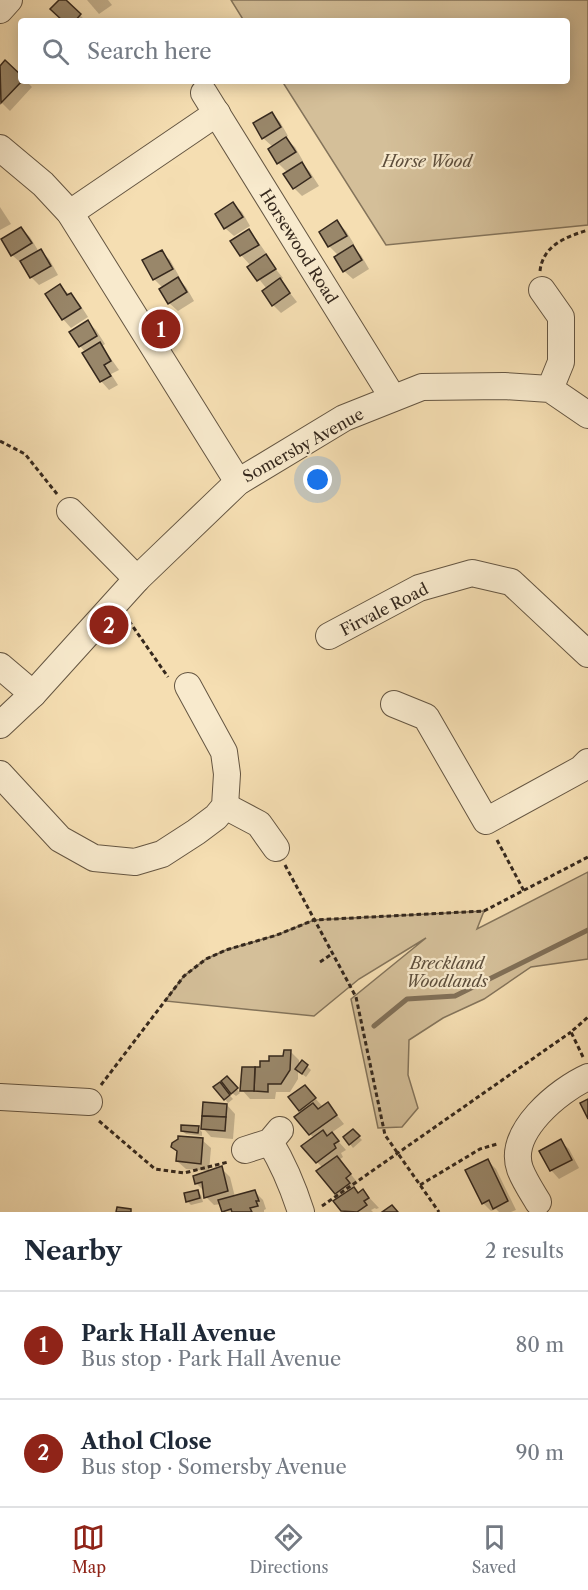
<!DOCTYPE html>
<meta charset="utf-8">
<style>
body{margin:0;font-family:"Libre Caslon Text",serif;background:#f6f6f7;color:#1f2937}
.you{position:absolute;left:318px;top:480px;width:21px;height:21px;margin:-15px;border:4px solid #fff;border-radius:50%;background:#1a73e8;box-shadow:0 0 0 9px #1a73e833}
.badge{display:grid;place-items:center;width:39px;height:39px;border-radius:50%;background:#8f2418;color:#fff;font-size:20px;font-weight:700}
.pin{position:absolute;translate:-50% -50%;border:3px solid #fff;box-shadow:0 2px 6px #0006}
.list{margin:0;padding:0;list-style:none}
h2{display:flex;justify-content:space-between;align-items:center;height:78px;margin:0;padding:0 24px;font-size:26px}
h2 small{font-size:20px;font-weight:400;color:#747a83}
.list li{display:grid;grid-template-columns:39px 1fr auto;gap:18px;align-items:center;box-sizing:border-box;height:108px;padding:0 24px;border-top:2px solid #e0e1e3}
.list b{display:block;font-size:22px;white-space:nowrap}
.list p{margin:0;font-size:20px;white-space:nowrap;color:#747a83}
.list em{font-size:20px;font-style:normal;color:#747a83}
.icon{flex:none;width:33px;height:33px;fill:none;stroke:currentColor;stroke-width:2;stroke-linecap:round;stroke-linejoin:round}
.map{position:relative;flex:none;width:588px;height:1212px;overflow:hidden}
.search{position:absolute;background:#fff;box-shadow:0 3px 15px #0003;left:18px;right:18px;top:18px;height:66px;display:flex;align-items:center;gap:15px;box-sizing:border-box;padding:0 21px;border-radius:6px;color:#747a83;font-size:22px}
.sheet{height:294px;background:#fff}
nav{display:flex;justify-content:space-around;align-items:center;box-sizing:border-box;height:84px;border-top:2px solid #e0e1e3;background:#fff;font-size:16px;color:#747a83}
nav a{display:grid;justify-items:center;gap:3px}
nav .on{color:#8f2418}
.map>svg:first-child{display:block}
.green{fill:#d4bf99;stroke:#84745b;stroke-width:1.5}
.shadow{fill:#0003}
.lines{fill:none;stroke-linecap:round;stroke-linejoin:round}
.stream{stroke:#817058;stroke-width:5}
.building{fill:#99876a;stroke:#35281d;stroke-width:1.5}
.minor-casing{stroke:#655642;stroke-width:28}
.path{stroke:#35281d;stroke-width:3;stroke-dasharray:4.5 3;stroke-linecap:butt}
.minor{stroke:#f8eacd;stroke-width:26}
.labels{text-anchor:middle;stroke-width:4.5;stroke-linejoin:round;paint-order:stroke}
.park-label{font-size:16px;font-style:italic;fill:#5d4e3c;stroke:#f8eacd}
.street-label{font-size:16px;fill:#35281d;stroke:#f8eacd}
</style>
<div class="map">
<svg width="588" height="1212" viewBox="0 0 588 1212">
<rect width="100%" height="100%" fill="#f5deb2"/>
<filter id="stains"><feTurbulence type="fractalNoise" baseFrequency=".00333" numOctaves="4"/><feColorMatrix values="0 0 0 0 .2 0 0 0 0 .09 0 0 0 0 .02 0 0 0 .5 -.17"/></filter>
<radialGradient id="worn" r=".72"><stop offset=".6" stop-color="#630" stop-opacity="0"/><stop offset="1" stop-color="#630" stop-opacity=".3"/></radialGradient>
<g class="green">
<polygon points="231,0 588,0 588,225 386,245 282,81 567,81 567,21 244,21"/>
<polygon points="588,872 588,959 531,967 484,999 443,1018 409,1040 408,1075 418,1108 402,1127 378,1128 351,999 426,938 359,979 314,1016 165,1001 184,976 206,959 226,950 277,935 314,920 484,911 477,929"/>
</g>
<g class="shadow">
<polygon points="61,0 64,0 86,21 64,21"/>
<polygon points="87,0 108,0 112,5 99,14"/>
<polygon points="5,62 21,81 26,81 32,87 10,111 0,101 0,68"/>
<polygon points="271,113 280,122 288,136 285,138 295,147 303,161 301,163 310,172 319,186 302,196 294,188 288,173 278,163 270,149 273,147 263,138"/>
<polygon points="233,204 242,212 250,226 234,236 225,228"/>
<polygon points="0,207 11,224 0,230"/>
<polygon points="337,222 346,231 354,244 351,246 361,255 369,269 353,279 344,271 339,256 329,246 321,232"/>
<polygon points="21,228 30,237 39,252 41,251 49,259 58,275 39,285 31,277 23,262 21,263 12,255"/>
<polygon points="249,231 257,240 266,253 264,255 283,278 280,280 297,302 281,313 273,305 267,289 249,267 251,266 241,255"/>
<polygon points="161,252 170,260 180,278 178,279 186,287 194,301 178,311 169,303 163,288 154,279 144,261"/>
<polygon points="60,286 79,303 88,317 71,328 63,319"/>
<polygon points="88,322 96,330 105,344 102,346 119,370 111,374 118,385 109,390 101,381 86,353 80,346"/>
<polygon points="290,1051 299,1060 299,1066 302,1062 311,1070 306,1077 298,1071 298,1079 290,1092 276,1092 275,1099 250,1099 242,1090 262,1069 270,1062 285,1058"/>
<polygon points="231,1082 240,1093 236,1096 232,1093"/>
<polygon points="305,1087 323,1107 328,1104 344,1124 331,1133 346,1150 341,1153 343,1157 339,1160 358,1183 353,1187 355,1191 359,1194 363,1191 379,1208 376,1209 375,1208 371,1210 373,1212 344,1212 336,1201 341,1198 336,1193 323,1168 317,1162 314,1138 310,1134 300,1110"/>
<polygon points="223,1088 233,1099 228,1103 225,1099"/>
<polygon points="227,1105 235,1114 233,1139 211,1137 203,1128"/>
<polygon points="198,1128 202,1132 202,1136 186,1134 182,1131"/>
<polygon points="353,1131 362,1140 353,1148 350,1144"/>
<polygon points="202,1140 211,1148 209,1171 186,1169 177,1161"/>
<polygon points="560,1141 569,1149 579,1168 559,1179 551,1170"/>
<polygon points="488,1161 496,1169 516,1210 511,1212 499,1212 496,1209 491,1211 483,1203"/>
<polygon points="221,1168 230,1177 235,1197 255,1192 263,1200 266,1209 264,1210 264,1212 224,1212 221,1204 214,1205 206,1197 205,1192 196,1183"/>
<polygon points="197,1191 201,1195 203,1202 191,1205 187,1201"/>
</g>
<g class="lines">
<polyline class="stream" points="374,1026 407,999 455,996 588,930"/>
</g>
<g class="building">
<polygon points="59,0 66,0 81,14 75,21 63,21 50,9"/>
<polygon points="5,60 21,75 22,81 1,103 0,66"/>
<polygon points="272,112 281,127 262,139 253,123"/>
<polygon points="286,137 296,152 277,164 268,149"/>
<polygon points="302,162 311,177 293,189 283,174"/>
<polygon points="233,202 243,217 224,229 215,214"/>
<polygon points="337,220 347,236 328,247 319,232"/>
<polygon points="21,227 32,243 11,256 1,239"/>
<polygon points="249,229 259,245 240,256 230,241"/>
<polygon points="353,245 362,260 343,272 334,257"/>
<polygon points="41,249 51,266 30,278 20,261"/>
<polygon points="162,250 173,269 153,280 142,260"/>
<polygon points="266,254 276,269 257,281 247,267"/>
<polygon points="178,277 187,292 168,304 159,289"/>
<polygon points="280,278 290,293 272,306 262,291"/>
<polygon points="60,284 67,295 71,293 81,308 62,320 45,294"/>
<polygon points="88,320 97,336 79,347 69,332"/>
<polygon points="100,342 111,361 104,365 111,376 100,382 82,353"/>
<polygon points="284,1050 291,1050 290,1070 281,1084 268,1084 268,1092 254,1091 255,1067 260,1067 260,1061 269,1061 269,1056 283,1056"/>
<polygon points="302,1060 308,1065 302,1074 295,1069"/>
<polygon points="242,1067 255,1067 254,1091 240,1091"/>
<polygon points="227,1076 238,1088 231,1094 221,1081"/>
<polygon points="220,1082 230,1095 224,1100 213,1087"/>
<polygon points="305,1085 316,1098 299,1111 288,1097"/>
<polygon points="588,1099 588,1119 580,1103"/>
<polygon points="203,1102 227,1104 226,1117 202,1116"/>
<polygon points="328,1102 337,1115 309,1135 294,1117 313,1103 318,1109"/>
<polygon points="202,1116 226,1117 225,1131 201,1129"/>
<polygon points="181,1125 199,1126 198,1133 181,1131"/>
<polygon points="353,1129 360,1136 349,1145 343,1137"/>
<polygon points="323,1130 327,1136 332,1132 339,1141 334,1144 336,1148 316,1163 301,1146"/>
<polygon points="178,1136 203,1138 201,1164 176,1161 177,1151 171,1147 172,1143 178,1139"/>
<polygon points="561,1139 572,1160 550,1171 539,1151"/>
<polygon points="337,1156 351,1174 346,1178 350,1183 335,1194 316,1171"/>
<polygon points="488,1159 508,1201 493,1209 489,1200 482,1204 465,1170"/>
<polygon points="222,1166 228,1191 204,1198 202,1182 195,1184 193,1176"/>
<polygon points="354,1187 358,1193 363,1189 369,1198 364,1201 367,1205 357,1212 341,1211 333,1201"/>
<polygon points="198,1190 200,1198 186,1202 184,1193"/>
<polygon points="255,1190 259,1201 256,1201 258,1206 250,1208 252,1212 232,1212 231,1209 222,1212 218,1200"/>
<polygon points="392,1205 398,1212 382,1212"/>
<polygon points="117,1207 131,1209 131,1212 116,1212"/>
</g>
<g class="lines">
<defs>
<g id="minor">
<polyline points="0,10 9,0"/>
<polyline points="204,93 393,398"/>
<polyline points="0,148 43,184 70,213 238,482"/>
<polyline points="70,213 217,113"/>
<polyline points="542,290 561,317 561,362 550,389"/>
<polyline points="70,511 137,579"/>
<polyline points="329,636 419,588 472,573 511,582 588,654"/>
<polyline points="0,666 33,694"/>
<polyline points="394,704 426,717 486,821 581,769 588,762"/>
<polyline points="0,725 33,694 137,579 238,482 344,418 422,387 504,386 550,389 588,415"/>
<polyline points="0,774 60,839 94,858 135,862 162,854 196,832 216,817 225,806 227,774 224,752 188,686"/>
<polyline points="225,806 259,824 276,848"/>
<polyline points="0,1097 89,1102"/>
<path d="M270 1142C284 1165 293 1187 301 1212"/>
<polyline points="245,1150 270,1142 280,1130"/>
<path d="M538 1202C532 1192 524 1180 520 1169 507 1132 559 1090 588 1077"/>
</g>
</defs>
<use href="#minor" class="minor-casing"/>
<g class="path">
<path d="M540 271C543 245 566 237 588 230"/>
<polyline points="0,441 25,454 57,494"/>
<polyline points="129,621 168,677"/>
<polyline points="497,840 524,891"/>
<polyline points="285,865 356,997 385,1135 439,1212"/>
<polyline points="320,962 332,954"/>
<polyline points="583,1057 571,1032 588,1017"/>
<polyline points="101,1085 184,976 206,959 226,950 277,935 314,920 484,911 588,857"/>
<polyline points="99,1121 155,1169 184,1173 228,1162"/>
<polyline points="420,1185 480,1149 497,1144"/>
<polyline points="322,1206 571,1032"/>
</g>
<use href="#minor" class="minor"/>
</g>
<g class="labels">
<g class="park-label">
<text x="427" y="167">Horse Wood</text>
<text x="447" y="969">Breckland<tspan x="447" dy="18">Woodlands</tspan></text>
</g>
<g class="street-label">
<text transform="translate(299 246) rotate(58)" y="6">Horsewood Road</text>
<text transform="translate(303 445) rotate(-29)" y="6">Somersby Avenue</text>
<text transform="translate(384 609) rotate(-27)" y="6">Firvale Road</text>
</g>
</g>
<rect width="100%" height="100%" filter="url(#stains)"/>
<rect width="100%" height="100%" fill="url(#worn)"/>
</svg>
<div class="you"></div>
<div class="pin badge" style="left:161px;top:329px">1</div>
<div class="pin badge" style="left:109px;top:625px">2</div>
<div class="search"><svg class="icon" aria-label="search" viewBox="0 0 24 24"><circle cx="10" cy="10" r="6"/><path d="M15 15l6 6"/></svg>Search here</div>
</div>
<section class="sheet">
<h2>Nearby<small>2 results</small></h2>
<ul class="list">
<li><span class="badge">1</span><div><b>Park Hall Avenue</b><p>Bus stop · Park Hall Avenue</p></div><em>80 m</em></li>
<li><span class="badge">2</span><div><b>Athol Close</b><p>Bus stop · Somersby Avenue</p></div><em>90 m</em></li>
</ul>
</section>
<nav>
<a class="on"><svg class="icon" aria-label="map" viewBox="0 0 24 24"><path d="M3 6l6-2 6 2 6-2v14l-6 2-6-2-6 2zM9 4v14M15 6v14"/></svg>Map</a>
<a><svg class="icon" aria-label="directions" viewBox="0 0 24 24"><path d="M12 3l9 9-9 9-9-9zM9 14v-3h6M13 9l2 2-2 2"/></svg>Directions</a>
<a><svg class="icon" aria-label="saved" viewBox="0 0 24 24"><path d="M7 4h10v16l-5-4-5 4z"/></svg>Saved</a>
</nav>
